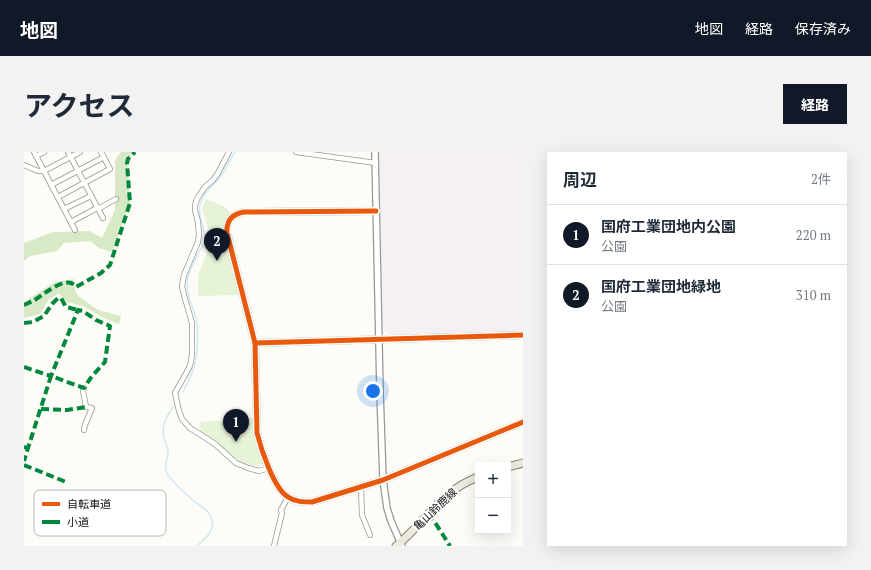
<!DOCTYPE html>
<html lang="ja">
<meta charset="utf-8">
<style>
body{margin:0;font-family:"PT Serif","Noto Sans JP",serif;background:#f2f2f3;color:#1f2937}
.controls{position:absolute;right:12px;bottom:12px;display:grid;overflow:hidden;border-radius:0px;box-shadow:0 4px 16px #0002}
.controls button{width:36px;height:36px;display:grid;place-items:center;padding:0;border:0;border-bottom:1px solid #e0e1e3;background:#fff;color:#1f2937;font:20px sans-serif}
.you{position:absolute;left:349px;top:239px;width:14px;height:14px;margin:-10px;border:3px solid #fff;border-radius:50%;background:#1a73e8;box-shadow:0 0 0 6px #1a73e833}
.badge{display:grid;place-items:center;width:26px;height:26px;border-radius:50%;background:#111827;color:#fff;font-size:13px;font-weight:700}
.pin{position:absolute;translate:-50% -33px;filter:drop-shadow(0 1px 2px #0008)}
.pin::after{content:'';position:absolute;top:21px;width:14px;height:12px;background:inherit;clip-path:polygon(0 0,100% 0,50% 100%)}
.list{margin:0;padding:0;list-style:none}
h2{display:flex;justify-content:space-between;align-items:center;height:52px;margin:0;padding:0 16px;font-size:17px}
h2 small{font-size:13px;font-weight:400;color:#747a83}
.list li{display:grid;grid-template-columns:26px 1fr auto;gap:12px;align-items:center;box-sizing:border-box;height:60px;padding:0 16px;border-top:1px solid #e0e1e3}
.list b{display:block;font-size:15px;white-space:nowrap}
.list p{margin:0;font-size:13px;white-space:nowrap;color:#747a83}
.list em{font-size:13px;font-style:normal;color:#747a83}
.map{position:relative;flex:none;width:499px;height:394px;overflow:hidden;border-radius:0px}
header{display:flex;align-items:center;gap:24px;box-sizing:border-box;height:56px;padding:0 20px;background:#111827;color:#fff}
header strong{font-size:19px}
nav{display:flex;gap:22px;margin-inline-start:auto;font-size:14px}
.intro{display:flex;align-items:center;justify-content:space-between;box-sizing:border-box;height:96px;padding:0 24px}
h1{margin:0;font-size:28px}
.button{padding:10px 18px;border-radius:0px;background:#111827;color:#fff;font-size:14px;font-weight:700}
main{display:flex;gap:24px;padding:0 24px}
aside{flex:1;background:#fff;border-radius:0px;box-shadow:0 4px 16px #0002}
.map>svg:first-child{display:block}
.industrial{fill:#f5f0f3}
.green{fill:#e7f3d7}
.forest{fill:#d8eac5}
.lines{fill:none;stroke-linecap:round;stroke-linejoin:round}
.stream{stroke:#cde8f7;stroke-width:1.5}
.minor-casing{stroke:#979795;stroke-width:6}
.tertiary-casing{stroke:#979795;stroke-width:8}
.primary-casing{stroke:#858482;stroke-width:9}
.minor{stroke:#fffffe;stroke-width:4.5}
.tertiary{stroke:#fffffe;stroke-width:5.5}
.primary{stroke:#ede9dc;stroke-width:7}
.quiet{stroke:#00873e;stroke-width:4;stroke-dasharray:8 4;stroke-linecap:butt}
.cycleway-casing{stroke:#fff;stroke-width:8}
.cycleway{stroke:#e8590c;stroke-width:5}
.labels{text-anchor:middle;stroke-width:4;stroke-linejoin:round;paint-order:stroke}
.street-label{font-size:11px;fill:#111;stroke:#fff}
.key{fill:#fff;stroke:#b8b8b8;stroke-width:1}
.key-label{font-size:11px;fill:#111}
</style>
<header>
<strong>地図</strong>
<nav><a>地図</a><a>経路</a><a>保存済み</a></nav>
</header>
<div class="intro"><h1>アクセス</h1><a class="button">経路</a></div>
<main>
<div class="map">
<svg width="499" height="394" viewBox="0 0 499 394">
<rect width="100%" height="100%" fill="#fdfcf7"/>
<polygon class="industrial" points="355,0 499,0 499,180 366,183 359,176"/>
<g class="green">
<path d="M182 47 201 55 207 62C202 67 200 72 199 79L215 143 174 144V123L186 94V83L178 56Z"/>
<polygon points="230,266 231,282 233,294 240,312 232,315 219,311 212,307 188,287 176,279 176,270"/>
</g>
<g class="forest">
<polygon points="97,0 109,0 103,8 106,51 88,100 75,96 66,89 40,91 33,99 6,104 0,109 0,91 29,80 33,80 65,79 78,86 91,58 91,8"/>
<polygon points="50,127 51,138 54,144 74,158 97,164 95,172 82,167 59,154 42,150 35,141 24,148 16,162 0,166 0,150 31,130"/>
</g>
<g class="lines">
<g class="stream">
<path d="M159 240C163 232 168 223 170 215 174 202 175 176 171 163 168 153 162 142 163 131 163 122 171 108 175 100 176 97 178 95 180 92 184 81 173 65 176 53 178 41 190 33 197 24 202 16 206 8 211 0"/>
<path d="M149 255C142 265 137 274 140 286 141 290 143 294 144 298 145 306 139 312 143 321 146 328 165 345 171 350 178 356 187 359 188 369 189 372 189 375 187 378 185 384 178 389 173 394"/>
</g>
<defs>
<g id="minor">
<polyline points="10,0 51,78"/>
<polyline points="44,0 79,66"/>
<polyline points="205,0 194,21 189,28 181,35 176,42 173,47 171,53 171,58 174,70 175,83 174,90 160,123 158,134 160,143 168,171 168,201 167,210 165,216 151,241 155,259 158,267 166,276 191,292 212,311 224,316 235,319 245,316"/>
<polyline points="272,0 352,11"/>
<polyline points="12,4 20,0"/>
<polyline points="0,13 14,19 20,19 56,0"/>
<polyline points="27,33 80,5"/>
<polyline points="34,45 86,17 77,0"/>
<polyline points="40,57 67,44"/>
<polyline points="74,57 92,47"/>
<polyline points="47,70 73,56"/>
<polyline points="60,278 61,273 68,256 62,255 59,239 60,236"/>
<polyline points="337,335 338,363 346,383"/>
<polyline points="250,394 258,361 257,358 264,345"/>
</g>
<g id="tertiary">
<polyline points="351,0 356,240 359,328 363,356 367,369 378,394"/>
<path d="M352 59 220 60C208 62 202 69 203 81L231 191 233 281C237 297 250 337 264 345 271 350 280 350 288 350L359 328 499 270"/>
<polyline points="231,191 499,183"/>
</g>
<g id="primary">
<polyline points="484,315 499,311"/>
<path d="M372 394C402 370 415 340 454 325"/>
</g>
</defs>
<use href="#minor" class="minor-casing"/>
<use href="#tertiary" class="tertiary-casing"/>
<use href="#primary" class="primary-casing"/>
<use href="#minor" class="minor"/>
<use href="#tertiary" class="tertiary"/>
<use href="#primary" class="primary"/>
<g class="quiet">
<path d="M0 153C3 152 6 150 9 149 18 144 43 121 52 135L77 121 86 113 106 51 103 11 104 7 111 0"/>
<polyline points="0,171 9,170 20,164 28,152 34,146 37,146 42,155 54,158"/>
<polyline points="0,215 27,224 54,158 59,159 72,168 86,174 81,210 68,224 60,236 27,224 4,296"/>
<polyline points="17,257 43,258 62,255"/>
<polyline points="0,295 4,296 0,309"/>
<polyline points="0,313 42,330"/>
<polyline points="405,361 426,394"/>
</g>
<defs>
<g id="cycleway">
<path d="M352 59 220 60C208 62 202 69 203 81L231 191 233 281C237 297 250 337 264 345 271 350 280 350 288 350L359 328 499 270"/>
<polyline points="231,191 499,183"/>
</g>
</defs>
<use href="#cycleway" class="cycleway-casing"/>
<use href="#cycleway" class="cycleway"/>
</g>
<g class="labels">
<g class="street-label">
<text transform="translate(411 357) rotate(-44)" y="4">亀山鈴鹿線</text>
</g>
</g>
<rect x="10" y="338" width="132" height="46" rx="6" class="key"/>
<rect x="18" y="350" width="18" height="4" fill="#e8590c"/>
<rect x="18" y="368" width="18" height="4" fill="#00873e"/>
<g class="key-label">
<text x="43" y="356">自転車道</text>
<text x="43" y="374">小道</text>
</g>
</svg>
<div class="controls">
<button>+</button>
<button>−</button>
</div>
<div class="you"></div>
<div class="pin badge" style="left:212px;top:290px">1</div>
<div class="pin badge" style="left:193px;top:109px">2</div>
</div>
<aside>
<h2>周辺<small>2件</small></h2>
<ul class="list">
<li><span class="badge">1</span><div><b>国府工業団地内公園</b><p>公園</p></div><em>220 m</em></li>
<li><span class="badge">2</span><div><b>国府工業団地緑地</b><p>公園</p></div><em>310 m</em></li>
</ul>
</aside>
</main>
